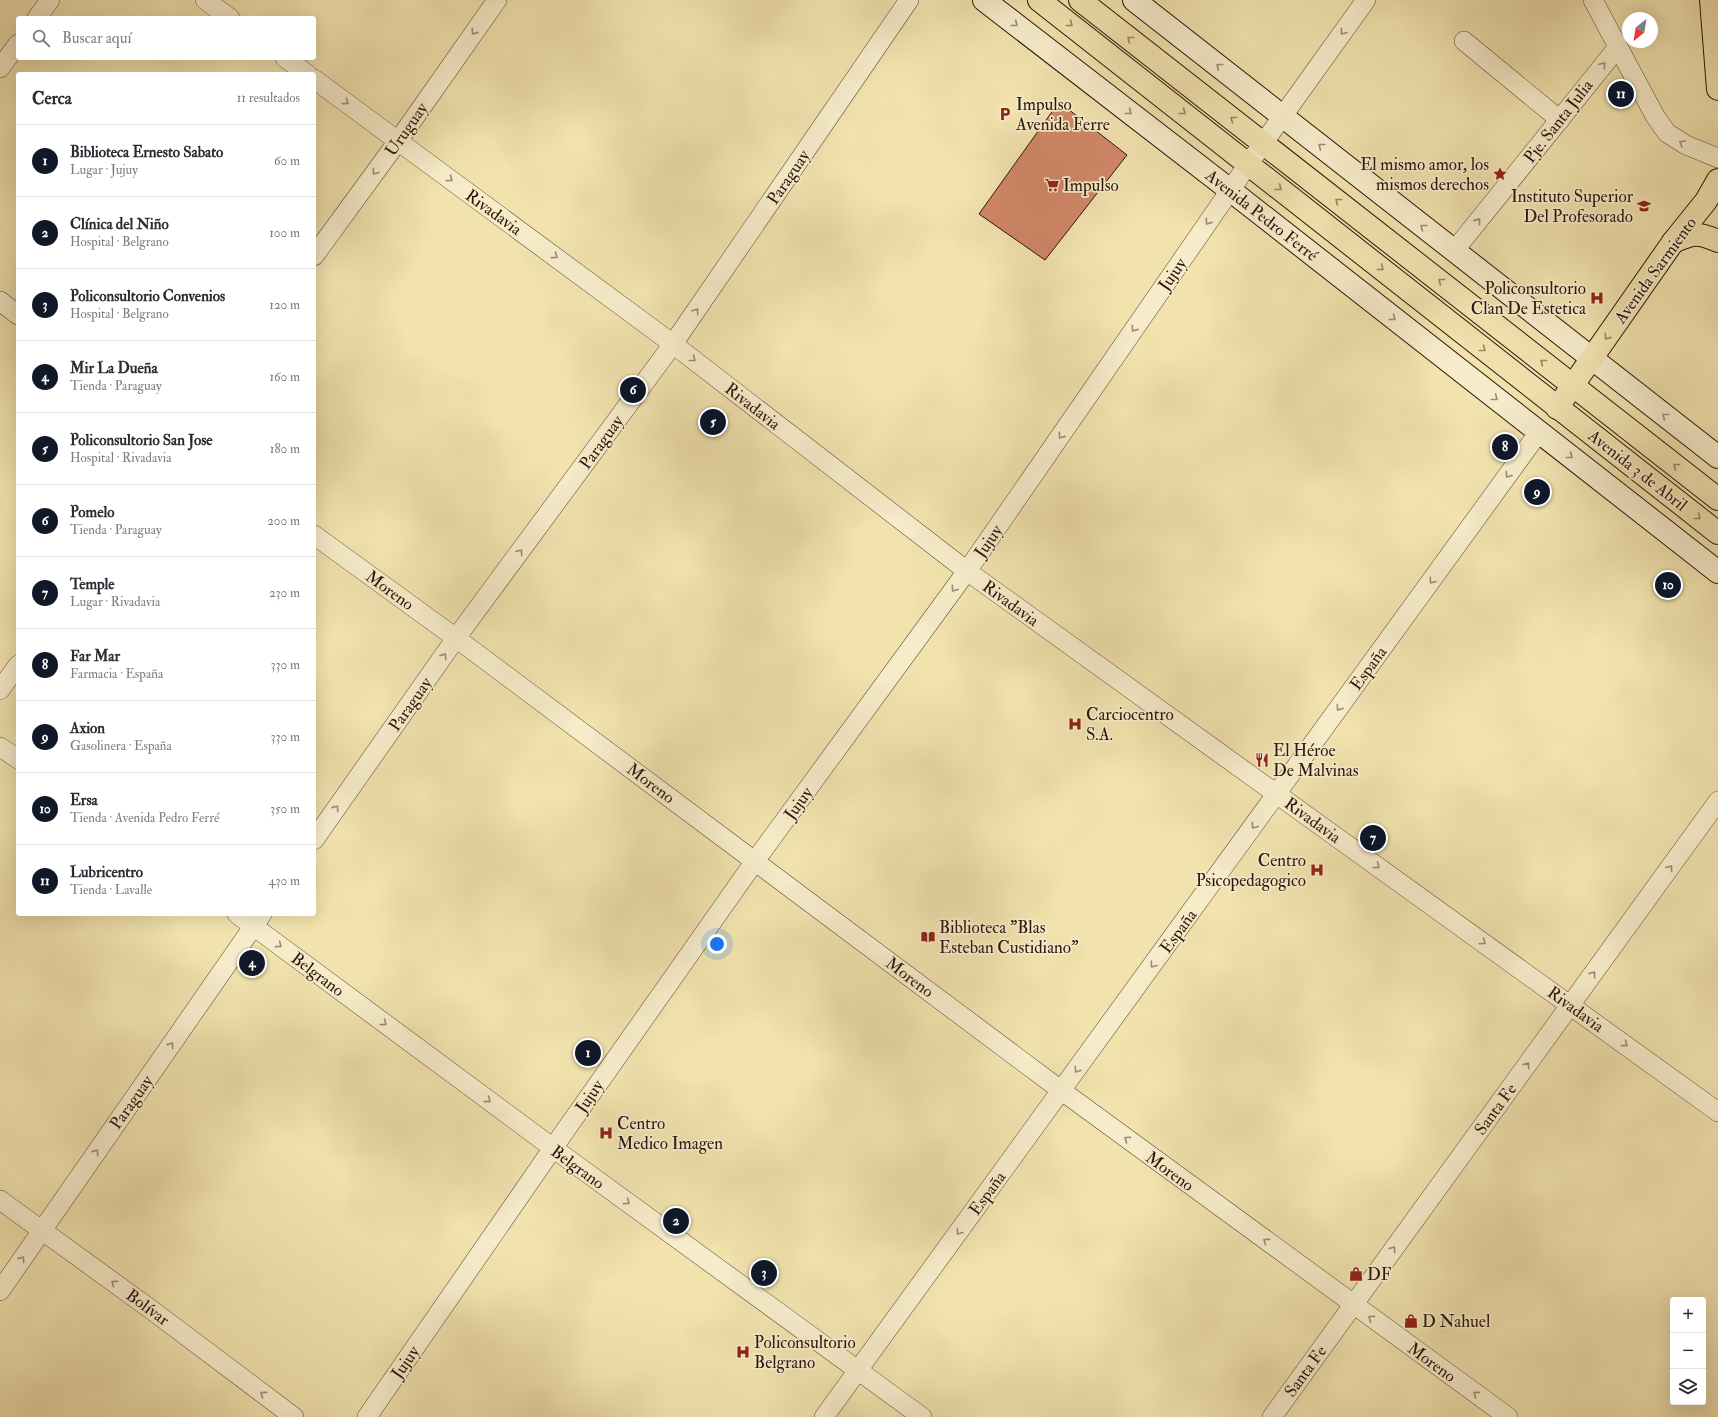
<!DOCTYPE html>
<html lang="es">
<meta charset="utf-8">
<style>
body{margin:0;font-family:"IM FELL Double Pica",serif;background:#f7f7f7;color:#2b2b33}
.controls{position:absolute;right:12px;bottom:12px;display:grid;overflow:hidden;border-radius:4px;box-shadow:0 4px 16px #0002}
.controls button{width:36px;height:36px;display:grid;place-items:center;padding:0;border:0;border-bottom:1px solid #e1e1e2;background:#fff;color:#2b2b33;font:20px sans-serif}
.compass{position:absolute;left:1622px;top:12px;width:36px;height:36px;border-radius:50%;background:#fff;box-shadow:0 4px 16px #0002;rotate:210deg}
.you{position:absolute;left:717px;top:944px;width:14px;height:14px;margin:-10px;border:3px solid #fff;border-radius:50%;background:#1a73e8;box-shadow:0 0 0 6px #1a73e833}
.badge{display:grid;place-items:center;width:26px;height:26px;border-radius:50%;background:#111827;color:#fff;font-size:13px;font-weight:700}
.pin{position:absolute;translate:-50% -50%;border:2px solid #fff;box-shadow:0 1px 4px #0006}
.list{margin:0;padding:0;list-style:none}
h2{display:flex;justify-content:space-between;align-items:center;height:52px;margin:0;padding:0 16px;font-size:17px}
h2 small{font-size:13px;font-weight:400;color:#7c7c81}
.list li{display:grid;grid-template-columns:26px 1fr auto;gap:12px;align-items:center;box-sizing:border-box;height:72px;padding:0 16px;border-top:1px solid #e1e1e2}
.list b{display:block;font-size:15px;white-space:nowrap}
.list p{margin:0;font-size:13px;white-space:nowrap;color:#7c7c81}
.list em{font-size:13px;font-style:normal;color:#7c7c81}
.icon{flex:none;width:22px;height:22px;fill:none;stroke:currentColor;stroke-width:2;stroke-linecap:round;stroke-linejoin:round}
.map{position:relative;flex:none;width:1718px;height:1417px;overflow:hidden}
.search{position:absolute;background:#fff;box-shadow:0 4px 16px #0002;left:16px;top:16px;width:300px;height:44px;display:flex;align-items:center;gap:10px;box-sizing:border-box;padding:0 14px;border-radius:4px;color:#7c7c81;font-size:15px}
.panel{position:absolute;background:#fff;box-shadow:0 4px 16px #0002;left:16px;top:72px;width:300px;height:844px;border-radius:4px}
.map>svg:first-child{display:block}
.building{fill:#d18768;stroke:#2b1409}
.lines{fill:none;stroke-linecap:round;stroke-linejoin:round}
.street-casing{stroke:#5c4832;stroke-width:20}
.secondary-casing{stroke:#2b1409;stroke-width:24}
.primary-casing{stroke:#2b1409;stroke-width:24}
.highway-casing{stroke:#2b1409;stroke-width:24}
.street{stroke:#f6ecca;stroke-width:19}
.secondary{stroke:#f6ecca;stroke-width:22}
.primary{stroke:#f1e2ae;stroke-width:22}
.highway{stroke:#f1e2ae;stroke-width:22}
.oneway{stroke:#9b8b73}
.oneway2{stroke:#988564}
.labels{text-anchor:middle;stroke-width:3.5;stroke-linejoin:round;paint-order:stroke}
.poi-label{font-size:17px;fill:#2b1409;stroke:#f6ecca;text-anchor:start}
.street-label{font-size:17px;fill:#2b1409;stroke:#f6ecca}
</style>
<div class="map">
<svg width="1718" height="1417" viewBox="0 0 1718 1417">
<rect width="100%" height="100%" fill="#f1e2ae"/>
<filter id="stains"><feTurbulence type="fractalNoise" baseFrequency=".005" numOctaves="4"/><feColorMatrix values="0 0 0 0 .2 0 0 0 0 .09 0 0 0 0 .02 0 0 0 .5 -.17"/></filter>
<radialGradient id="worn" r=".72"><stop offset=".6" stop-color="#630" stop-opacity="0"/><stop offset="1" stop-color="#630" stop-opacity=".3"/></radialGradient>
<polygon class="building" points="1059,102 1127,155 1045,260 979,214"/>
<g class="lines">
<defs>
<g id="street">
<polyline points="205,0 230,18"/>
<polyline points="1593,0 1655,116 1667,133 1686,145 1718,158"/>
<polyline points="37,18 50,0"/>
<polyline points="1464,41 1560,120"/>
<polyline points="285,58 307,74"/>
<polyline points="0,68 18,44"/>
<polyline points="314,79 673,344 967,571 1718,1112"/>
<polyline points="1454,251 1618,47"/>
<polyline points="314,256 398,141 497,0"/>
<polyline points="0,301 18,315"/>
<polyline points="314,535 456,638 1062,1091 1508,1417"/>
<polyline points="0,690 18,665"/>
<polyline points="0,747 18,759"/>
<polyline points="314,840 456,638 673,344 909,0"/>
<polyline points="237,914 553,1148 922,1417"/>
<polyline points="0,1200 149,1308 294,1417"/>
<polyline points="0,1291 262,914"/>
<polyline points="367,1417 553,1148 755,861 967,571 1249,163 1366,0"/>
<polyline points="824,1417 1539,432"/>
<polyline points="1272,1417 1718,801"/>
</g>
<g id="secondary">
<polyline points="984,0 1230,190 1718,572"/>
<polyline points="1134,0 1718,457"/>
</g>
<g id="primary">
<polyline points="1711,0 1718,89"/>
<path d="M1673 242C1693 233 1697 232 1718 241"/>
<polyline points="1557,408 1673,242 1706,201 1718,180"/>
</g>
<g id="highway">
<polyline points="1039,0 1718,533"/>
<polyline points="1080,0 1718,499"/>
</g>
</defs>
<use href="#street" class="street-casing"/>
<use href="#secondary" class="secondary-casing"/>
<use href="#primary" class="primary-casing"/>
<use href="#highway" class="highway-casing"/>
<use href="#street" class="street"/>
<use href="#secondary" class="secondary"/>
<use href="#primary" class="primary"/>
<use href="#highway" class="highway"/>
</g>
<defs><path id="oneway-chevron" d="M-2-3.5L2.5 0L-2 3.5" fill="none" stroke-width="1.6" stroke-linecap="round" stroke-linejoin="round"/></defs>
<g class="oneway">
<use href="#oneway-chevron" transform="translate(1015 24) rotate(39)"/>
<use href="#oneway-chevron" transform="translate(474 32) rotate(125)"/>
<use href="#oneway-chevron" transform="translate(1343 32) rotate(126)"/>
<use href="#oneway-chevron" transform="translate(1603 65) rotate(-50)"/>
<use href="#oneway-chevron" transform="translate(1219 66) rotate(-142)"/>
<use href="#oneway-chevron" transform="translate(346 102) rotate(36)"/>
<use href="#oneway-chevron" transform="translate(1129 112) rotate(38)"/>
<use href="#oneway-chevron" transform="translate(1682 143) rotate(-150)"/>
<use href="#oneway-chevron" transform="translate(1321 146) rotate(-142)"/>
<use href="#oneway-chevron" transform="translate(375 172) rotate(126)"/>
<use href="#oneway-chevron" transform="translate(450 179) rotate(36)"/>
<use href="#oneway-chevron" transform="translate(1478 221) rotate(-51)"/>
<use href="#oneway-chevron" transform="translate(1208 222) rotate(125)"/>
<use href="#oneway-chevron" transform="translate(1423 227) rotate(-142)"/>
<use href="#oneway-chevron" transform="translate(555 256) rotate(36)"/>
<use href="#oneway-chevron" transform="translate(696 311) rotate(-56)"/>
<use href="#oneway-chevron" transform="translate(1393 318) rotate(38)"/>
<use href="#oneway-chevron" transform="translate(1134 329) rotate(125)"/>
<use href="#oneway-chevron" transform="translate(693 359) rotate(38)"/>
<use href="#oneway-chevron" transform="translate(1495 398) rotate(38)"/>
<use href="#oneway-chevron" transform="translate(1665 416) rotate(-142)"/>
<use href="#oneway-chevron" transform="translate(1061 436) rotate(125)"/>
<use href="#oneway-chevron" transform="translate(1570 456) rotate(38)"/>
<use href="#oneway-chevron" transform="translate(1508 475) rotate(126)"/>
<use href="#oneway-chevron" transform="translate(520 552) rotate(-54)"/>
<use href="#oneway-chevron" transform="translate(1432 581) rotate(126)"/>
<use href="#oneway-chevron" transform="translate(954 589) rotate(126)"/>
<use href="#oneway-chevron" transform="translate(444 656) rotate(-55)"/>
<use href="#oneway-chevron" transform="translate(1339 708) rotate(126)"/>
<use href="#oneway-chevron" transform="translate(336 808) rotate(-55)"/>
<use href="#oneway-chevron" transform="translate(1254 826) rotate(126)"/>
<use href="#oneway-chevron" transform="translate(1377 866) rotate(36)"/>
<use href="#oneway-chevron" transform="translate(1670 868) rotate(-54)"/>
<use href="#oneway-chevron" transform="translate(1483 942) rotate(36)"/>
<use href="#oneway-chevron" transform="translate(279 945) rotate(37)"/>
<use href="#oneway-chevron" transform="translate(1153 965) rotate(126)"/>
<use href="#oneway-chevron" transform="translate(1593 974) rotate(-54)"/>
<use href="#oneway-chevron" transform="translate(384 1023) rotate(37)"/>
<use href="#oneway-chevron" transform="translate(1625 1044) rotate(36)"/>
<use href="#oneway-chevron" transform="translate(171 1045) rotate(-55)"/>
<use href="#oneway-chevron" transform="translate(1527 1065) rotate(-54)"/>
<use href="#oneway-chevron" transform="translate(1077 1070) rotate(126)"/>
<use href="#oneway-chevron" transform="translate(488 1100) rotate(37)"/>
<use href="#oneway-chevron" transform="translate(1127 1139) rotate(-144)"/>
<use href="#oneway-chevron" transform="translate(96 1152) rotate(-55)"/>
<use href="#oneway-chevron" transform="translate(627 1202) rotate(36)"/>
<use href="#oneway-chevron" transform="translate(959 1232) rotate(126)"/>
<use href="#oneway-chevron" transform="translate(1266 1241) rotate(-144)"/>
<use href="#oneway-chevron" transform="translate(1393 1249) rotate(-54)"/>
<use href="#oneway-chevron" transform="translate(22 1259) rotate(-55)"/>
<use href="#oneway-chevron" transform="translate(114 1283) rotate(-144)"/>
<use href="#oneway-chevron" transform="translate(1371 1318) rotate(-144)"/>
<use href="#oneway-chevron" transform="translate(263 1394) rotate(-143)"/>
<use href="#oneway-chevron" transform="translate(1476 1394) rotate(-144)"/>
</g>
<g class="oneway2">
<use href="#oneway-chevron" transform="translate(1070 24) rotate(38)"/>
<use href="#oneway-chevron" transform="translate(1130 39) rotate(-142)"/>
<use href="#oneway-chevron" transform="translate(1183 112) rotate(38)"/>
<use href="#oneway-chevron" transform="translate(1233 119) rotate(-142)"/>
<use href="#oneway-chevron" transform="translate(1279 188) rotate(38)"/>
<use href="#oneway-chevron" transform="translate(1338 201) rotate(-142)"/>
<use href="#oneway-chevron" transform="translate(1381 268) rotate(38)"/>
<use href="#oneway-chevron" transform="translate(1441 281) rotate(-142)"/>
<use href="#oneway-chevron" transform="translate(1607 337) rotate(125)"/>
<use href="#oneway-chevron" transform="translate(1483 349) rotate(38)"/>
<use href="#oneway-chevron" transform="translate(1543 362) rotate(-142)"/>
<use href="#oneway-chevron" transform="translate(1676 466) rotate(-142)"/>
<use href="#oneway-chevron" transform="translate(1698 517) rotate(38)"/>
</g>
<defs>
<symbol id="parking-bare" viewBox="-9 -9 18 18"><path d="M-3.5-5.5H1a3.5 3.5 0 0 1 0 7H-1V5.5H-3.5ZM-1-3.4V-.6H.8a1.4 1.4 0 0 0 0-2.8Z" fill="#8f2418" stroke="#f6ecca" stroke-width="2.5" paint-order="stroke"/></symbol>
<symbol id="sight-bare" viewBox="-9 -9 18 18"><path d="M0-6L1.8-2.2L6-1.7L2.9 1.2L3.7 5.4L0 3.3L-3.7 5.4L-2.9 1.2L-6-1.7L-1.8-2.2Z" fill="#8f2418" stroke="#f6ecca" stroke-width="2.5" paint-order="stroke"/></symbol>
<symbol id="supermarket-bare" viewBox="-9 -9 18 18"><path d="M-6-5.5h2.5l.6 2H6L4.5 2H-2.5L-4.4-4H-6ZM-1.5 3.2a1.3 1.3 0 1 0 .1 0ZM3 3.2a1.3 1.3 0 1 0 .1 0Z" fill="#8f2418" stroke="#f6ecca" stroke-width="2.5" paint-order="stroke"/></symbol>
<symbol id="university-bare" viewBox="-9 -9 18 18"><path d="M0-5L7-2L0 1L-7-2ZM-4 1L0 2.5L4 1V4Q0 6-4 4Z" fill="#8f2418" stroke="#f6ecca" stroke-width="2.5" paint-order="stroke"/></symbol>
<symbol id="hospital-bare" viewBox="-9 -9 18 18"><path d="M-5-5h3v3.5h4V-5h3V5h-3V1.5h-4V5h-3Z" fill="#8f2418" stroke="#f6ecca" stroke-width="2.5" paint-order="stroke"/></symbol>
<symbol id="restaurant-bare" viewBox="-9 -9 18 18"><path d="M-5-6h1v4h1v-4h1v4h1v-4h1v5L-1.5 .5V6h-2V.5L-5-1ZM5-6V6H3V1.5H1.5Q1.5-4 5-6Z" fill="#8f2418" stroke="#f6ecca" stroke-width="2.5" paint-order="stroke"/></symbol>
<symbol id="library-bare" viewBox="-9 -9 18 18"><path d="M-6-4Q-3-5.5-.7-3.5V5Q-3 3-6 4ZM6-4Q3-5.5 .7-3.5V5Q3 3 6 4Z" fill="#8f2418" stroke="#f6ecca" stroke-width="2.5" paint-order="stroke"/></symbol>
<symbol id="shop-bare" viewBox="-9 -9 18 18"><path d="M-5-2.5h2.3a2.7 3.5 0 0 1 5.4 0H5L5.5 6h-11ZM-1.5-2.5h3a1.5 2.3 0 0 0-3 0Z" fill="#8f2418" stroke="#f6ecca" stroke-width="2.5" paint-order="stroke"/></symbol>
</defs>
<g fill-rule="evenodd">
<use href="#parking-bare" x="995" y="104" width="20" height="20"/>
<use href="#sight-bare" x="1490" y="164" width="20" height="20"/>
<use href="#supermarket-bare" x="1042" y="175" width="20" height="20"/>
<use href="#university-bare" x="1634" y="196" width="20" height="20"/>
<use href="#hospital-bare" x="1587" y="288" width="20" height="20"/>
<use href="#hospital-bare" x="1065" y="714" width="20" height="20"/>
<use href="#restaurant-bare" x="1252" y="750" width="20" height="20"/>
<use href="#hospital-bare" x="1307" y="860" width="20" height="20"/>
<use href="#library-bare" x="918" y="927" width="20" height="20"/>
<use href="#hospital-bare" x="596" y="1123" width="20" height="20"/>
<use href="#shop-bare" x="1346" y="1264" width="20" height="20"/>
<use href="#shop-bare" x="1401" y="1311" width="20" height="20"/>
<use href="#hospital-bare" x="733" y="1342" width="20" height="20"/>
</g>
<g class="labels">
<g class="poi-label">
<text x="1016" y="110">Impulso<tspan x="1016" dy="20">Avenida Ferre</tspan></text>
<text x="1489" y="170" text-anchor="end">El mismo amor, los<tspan x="1489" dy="20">mismos derechos</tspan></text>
<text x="1063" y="191">Impulso</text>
<text x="1633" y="202" text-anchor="end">Instituto Superior<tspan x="1633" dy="20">Del Profesorado</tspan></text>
<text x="1586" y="294" text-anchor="end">Policonsultorio<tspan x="1586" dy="20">Clan De Estetica</tspan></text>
<text x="1086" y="720">Carciocentro<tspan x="1086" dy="20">S.A.</tspan></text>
<text x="1273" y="756">El Héroe<tspan x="1273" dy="20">De Malvinas</tspan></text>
<text x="1306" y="866" text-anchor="end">Centro<tspan x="1306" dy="20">Psicopedagogico</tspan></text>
<text x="939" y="933">Biblioteca "Blas<tspan x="939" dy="20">Esteban Custidiano"</tspan></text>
<text x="617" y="1129">Centro<tspan x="617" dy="20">Medico Imagen</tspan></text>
<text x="1367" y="1280">DF</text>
<text x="1422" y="1327">D Nahuel</text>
<text x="754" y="1348">Policonsultorio<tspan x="754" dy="20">Belgrano</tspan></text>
</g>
<g class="street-label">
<text transform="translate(1558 121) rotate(-52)" y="6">Pje. Santa Julia</text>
<text transform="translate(406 129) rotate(-55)" y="6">Uruguay</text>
<text transform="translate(788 177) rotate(-56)" y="6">Paraguay</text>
<text transform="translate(494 212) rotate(36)" y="6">Rivadavia</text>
<text transform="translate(1262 215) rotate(38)" y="6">Avenida Pedro Ferré</text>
<text transform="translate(1655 270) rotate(-54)" y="6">Avenida Sarmiento</text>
<text transform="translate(1172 274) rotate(-55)" y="6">Jujuy</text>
<text transform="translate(753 406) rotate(38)" y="6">Rivadavia</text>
<text transform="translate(601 442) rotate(-54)" y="6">Paraguay</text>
<text transform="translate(1638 470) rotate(38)" y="6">Avenida 3 de Abril</text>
<text transform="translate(988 541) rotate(-55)" y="6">Jujuy</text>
<text transform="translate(390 590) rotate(36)" y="6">Moreno</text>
<text transform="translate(1011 603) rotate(36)" y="6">Rivadavia</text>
<text transform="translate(1368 668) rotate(-54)" y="6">España</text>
<text transform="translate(410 704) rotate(-55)" y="6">Paraguay</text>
<text transform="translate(651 783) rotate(37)" y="6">Moreno</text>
<text transform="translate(798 803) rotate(-54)" y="6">Jujuy</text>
<text transform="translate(1313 820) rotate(36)" y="6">Rivadavia</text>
<text transform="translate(1178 931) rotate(-54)" y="6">España</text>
<text transform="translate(318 974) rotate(37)" y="6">Belgrano</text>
<text transform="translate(910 977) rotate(37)" y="6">Moreno</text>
<text transform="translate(1576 1009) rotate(36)" y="6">Rivadavia</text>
<text transform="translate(589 1096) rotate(-55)" y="6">Jujuy</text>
<text transform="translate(131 1102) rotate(-55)" y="6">Paraguay</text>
<text transform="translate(1495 1109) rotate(-54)" y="6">Santa Fe</text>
<text transform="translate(578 1167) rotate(36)" y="6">Belgrano</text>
<text transform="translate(1170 1171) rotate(36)" y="6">Moreno</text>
<text transform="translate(987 1193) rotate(-54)" y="6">España</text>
<text transform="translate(148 1307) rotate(36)" y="6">Bolívar</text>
<text transform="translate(405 1362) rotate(-55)" y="6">Jujuy</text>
<text transform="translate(1432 1362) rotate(36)" y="6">Moreno</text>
<text transform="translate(1305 1371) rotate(-54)" y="6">Santa Fe</text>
</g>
</g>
<rect width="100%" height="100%" filter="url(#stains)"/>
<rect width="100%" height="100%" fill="url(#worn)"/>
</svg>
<div class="controls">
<button>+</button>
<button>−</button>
<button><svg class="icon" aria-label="layers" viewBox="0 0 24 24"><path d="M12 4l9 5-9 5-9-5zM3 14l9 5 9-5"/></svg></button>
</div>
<svg class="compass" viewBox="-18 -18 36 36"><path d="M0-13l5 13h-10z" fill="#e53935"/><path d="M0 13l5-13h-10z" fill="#7c7c81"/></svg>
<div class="you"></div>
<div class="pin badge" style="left:588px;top:1053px">1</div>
<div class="pin badge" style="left:676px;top:1221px">2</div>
<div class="pin badge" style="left:764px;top:1273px">3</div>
<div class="pin badge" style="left:252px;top:963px">4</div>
<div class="pin badge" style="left:713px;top:422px">5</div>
<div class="pin badge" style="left:633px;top:390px">6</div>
<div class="pin badge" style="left:1373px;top:838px">7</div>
<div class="pin badge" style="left:1505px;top:447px">8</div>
<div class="pin badge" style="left:1537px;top:492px">9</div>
<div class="pin badge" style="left:1668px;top:585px">10</div>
<div class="pin badge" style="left:1621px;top:94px">11</div>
<div class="search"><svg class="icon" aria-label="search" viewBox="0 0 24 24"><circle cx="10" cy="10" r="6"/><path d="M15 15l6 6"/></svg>Buscar aquí</div>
<section class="panel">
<h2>Cerca<small>11 resultados</small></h2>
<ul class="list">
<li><span class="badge">1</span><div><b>Biblioteca Ernesto Sabato</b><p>Lugar · Jujuy</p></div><em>60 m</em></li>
<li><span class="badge">2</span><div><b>Clínica del Niño</b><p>Hospital · Belgrano</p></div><em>100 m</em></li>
<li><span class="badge">3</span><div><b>Policonsultorio Convenios</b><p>Hospital · Belgrano</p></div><em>120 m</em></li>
<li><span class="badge">4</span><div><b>Mir La Dueña</b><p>Tienda · Paraguay</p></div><em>160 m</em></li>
<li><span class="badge">5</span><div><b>Policonsultorio San Jose</b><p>Hospital · Rivadavia</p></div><em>180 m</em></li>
<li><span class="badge">6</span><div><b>Pomelo</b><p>Tienda · Paraguay</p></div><em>200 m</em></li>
<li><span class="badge">7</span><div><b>Temple</b><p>Lugar · Rivadavia</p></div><em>230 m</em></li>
<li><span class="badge">8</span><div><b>Far Mar</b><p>Farmacia · España</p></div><em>330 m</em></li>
<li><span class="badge">9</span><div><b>Axion</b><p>Gasolinera · España</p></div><em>330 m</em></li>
<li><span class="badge">10</span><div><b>Ersa</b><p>Tienda · Avenida Pedro Ferré</p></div><em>350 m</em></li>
<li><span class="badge">11</span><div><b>Lubricentro</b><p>Tienda · Lavalle</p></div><em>430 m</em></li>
</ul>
</section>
</div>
